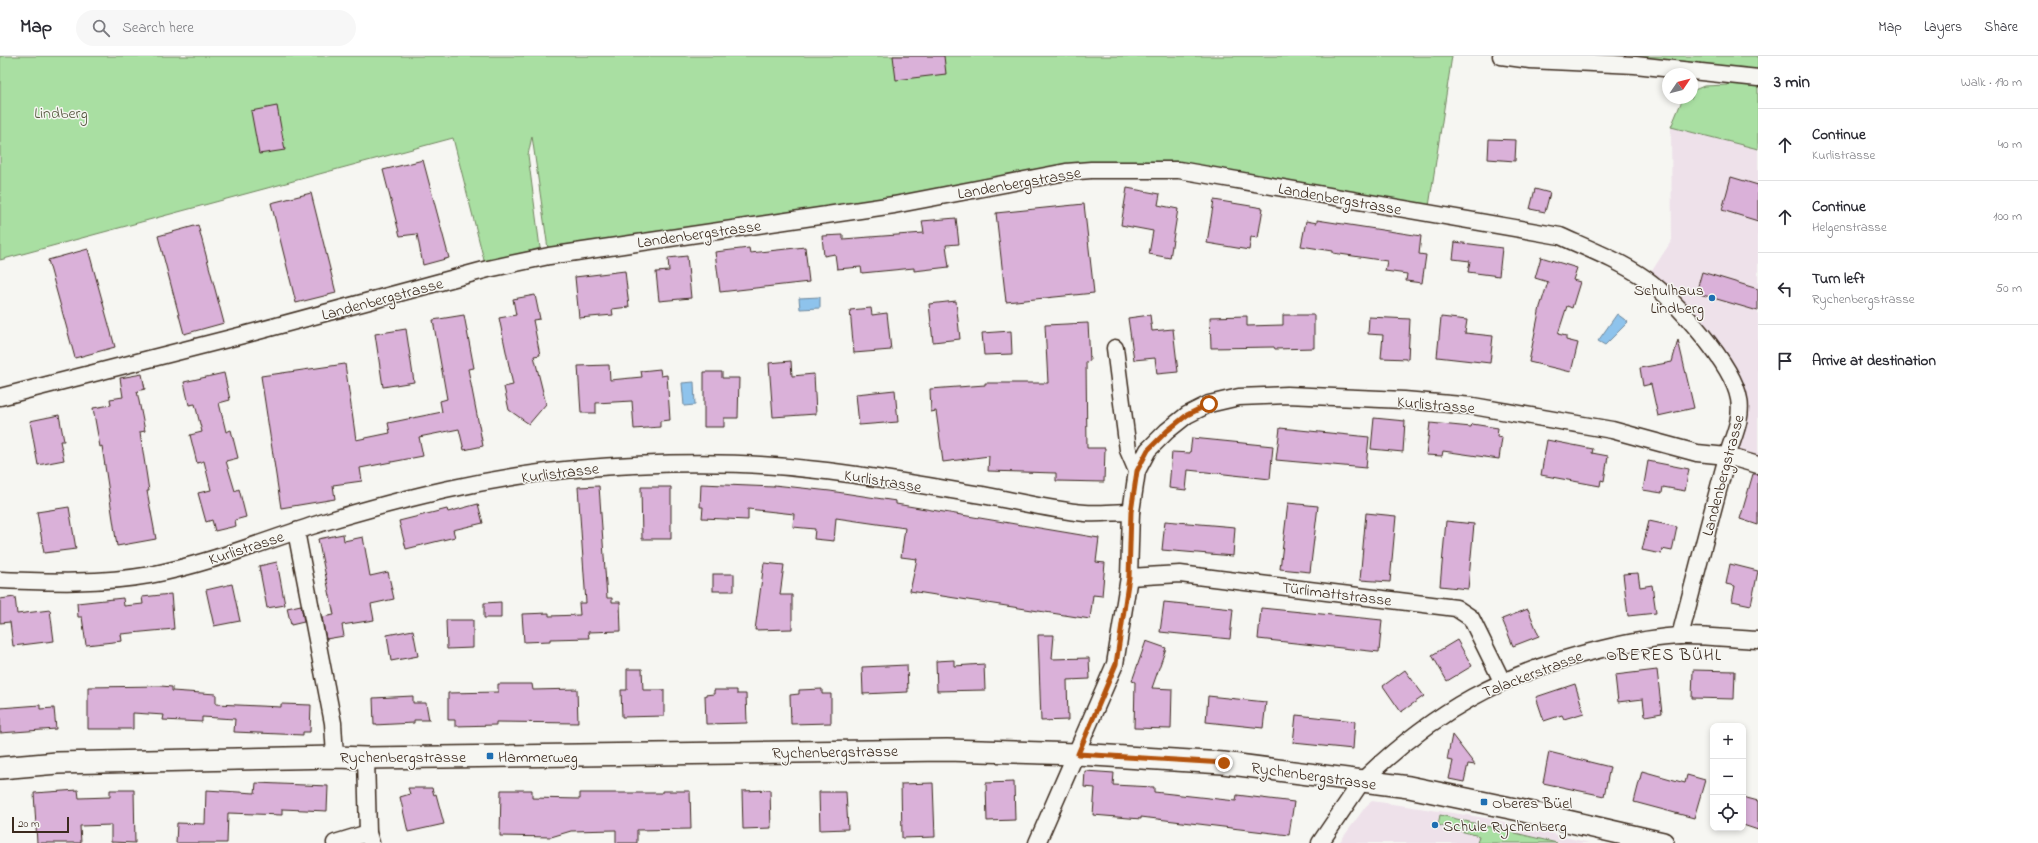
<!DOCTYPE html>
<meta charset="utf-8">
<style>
body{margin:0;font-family:"Indie Flower",sans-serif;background:#f7f7f7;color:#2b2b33}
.controls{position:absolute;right:12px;bottom:12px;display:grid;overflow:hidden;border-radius:8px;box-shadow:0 2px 6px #0003}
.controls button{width:36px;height:36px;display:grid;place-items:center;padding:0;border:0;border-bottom:1px solid #e1e1e2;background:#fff;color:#2b2b33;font:20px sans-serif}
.compass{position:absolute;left:1662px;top:12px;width:36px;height:36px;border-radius:50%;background:#fff;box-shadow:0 2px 6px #0003;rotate:55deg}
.scale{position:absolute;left:12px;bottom:10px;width:57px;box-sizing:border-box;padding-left:4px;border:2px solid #3b2a1e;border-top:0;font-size:11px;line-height:14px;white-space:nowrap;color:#3b2a1e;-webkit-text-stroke:3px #f6f6f2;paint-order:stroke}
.stop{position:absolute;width:12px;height:12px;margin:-9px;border:3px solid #b45309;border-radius:50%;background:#fff}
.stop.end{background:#b45309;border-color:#fff;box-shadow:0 1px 4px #0008}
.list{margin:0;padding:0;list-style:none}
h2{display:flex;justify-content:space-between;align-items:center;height:52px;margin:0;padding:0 16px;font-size:17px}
h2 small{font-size:13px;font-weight:400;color:#7c7c81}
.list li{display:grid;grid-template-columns:26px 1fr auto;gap:12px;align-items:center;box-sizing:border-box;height:72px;padding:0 16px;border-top:1px solid #e1e1e2}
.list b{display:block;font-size:15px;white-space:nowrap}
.list p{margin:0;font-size:13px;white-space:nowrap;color:#7c7c81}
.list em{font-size:13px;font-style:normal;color:#7c7c81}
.icon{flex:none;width:22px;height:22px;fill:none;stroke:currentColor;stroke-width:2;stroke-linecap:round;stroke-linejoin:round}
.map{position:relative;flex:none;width:1758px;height:787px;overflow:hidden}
header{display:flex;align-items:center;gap:24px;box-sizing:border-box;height:56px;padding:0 20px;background:#fff;border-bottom:1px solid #e1e1e2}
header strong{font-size:19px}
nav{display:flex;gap:22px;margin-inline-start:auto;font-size:14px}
.search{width:280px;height:36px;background:#f7f7f7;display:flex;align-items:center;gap:10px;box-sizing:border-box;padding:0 14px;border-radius:22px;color:#7c7c81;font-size:15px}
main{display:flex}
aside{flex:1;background:#fff}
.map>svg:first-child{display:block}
.built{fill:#eee1ea}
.green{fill:#a9dfa2;stroke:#728460}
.water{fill:#8ec3ec;stroke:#6d869a}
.building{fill:#dab1d9;stroke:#3b2a1e}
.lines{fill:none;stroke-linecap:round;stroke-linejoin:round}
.minor-casing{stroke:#3b2a1e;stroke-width:19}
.tertiary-casing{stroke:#3b2a1e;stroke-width:24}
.minor{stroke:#f6f6f2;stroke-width:16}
.tertiary{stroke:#f6f6f2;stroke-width:21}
.route{stroke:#b45309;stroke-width:5}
.poi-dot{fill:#1f6fb2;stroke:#f6f6f2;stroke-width:1.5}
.labels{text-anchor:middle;stroke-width:3;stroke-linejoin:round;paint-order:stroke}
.park-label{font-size:16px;fill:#56573f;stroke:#f6f6f2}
.street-label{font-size:16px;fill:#3b2a1e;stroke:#f6f6f2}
.poi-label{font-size:16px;fill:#3b2a1e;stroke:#f6f6f2;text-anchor:start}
.neighbourhood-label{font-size:17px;letter-spacing:1px;fill:#3b2a1e;stroke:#f6f6f2}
</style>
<header>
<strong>Map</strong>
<div class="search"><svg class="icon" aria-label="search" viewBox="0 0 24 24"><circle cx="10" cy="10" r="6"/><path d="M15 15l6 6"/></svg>Search here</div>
<nav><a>Map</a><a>Layers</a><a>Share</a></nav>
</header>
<main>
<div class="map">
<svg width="1758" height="787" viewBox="0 0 1758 787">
<rect width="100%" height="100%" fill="#f6f6f2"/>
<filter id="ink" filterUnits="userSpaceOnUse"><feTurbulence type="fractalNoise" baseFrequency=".025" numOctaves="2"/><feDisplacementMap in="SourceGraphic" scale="8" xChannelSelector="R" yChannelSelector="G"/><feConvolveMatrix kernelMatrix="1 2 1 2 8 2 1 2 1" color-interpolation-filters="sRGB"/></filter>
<g filter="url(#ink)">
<g class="built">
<polygon points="1671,71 1758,93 1758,409 1727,400 1740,361 1733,325 1646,224 1672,184"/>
<polygon points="1372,745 1493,763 1589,787 1339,787 1366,750"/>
</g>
<g class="green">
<polygon points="0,0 1452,0 1428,157 1179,114 1091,114 549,200 532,80 528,99 540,192 485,208 453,82 0,204"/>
<polygon points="1501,0 1758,0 1758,93 1671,71 1683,42 1692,42 1692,35 1704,30 1728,29 1735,19"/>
<polygon points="1440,759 1557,787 1477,787 1479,780 1438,769"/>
</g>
<g class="water">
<polygon points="820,241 820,252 800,253 799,242"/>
<polygon points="1617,258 1628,266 1605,289 1598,285"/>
<polygon points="694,326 695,349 684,350 682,327"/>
</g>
<g class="building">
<polygon points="893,0 944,0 946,18 896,24"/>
<polygon points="277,50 285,94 259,98 251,55"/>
<polygon points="1489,83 1516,84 1515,105 1488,103"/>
<polygon points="423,104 449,202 423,209 417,178 400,180 383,114"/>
<polygon points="1731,121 1758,129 1758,165 1722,154"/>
<polygon points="1127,132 1160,138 1158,149 1178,153 1170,202 1149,198 1153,175 1121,169"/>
<polygon points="1535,133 1550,137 1545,156 1530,153"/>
<polygon points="311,137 336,237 296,247 271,147"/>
<polygon points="1214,144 1263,152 1258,182 1251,181 1249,194 1207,187"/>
<polygon points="1084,148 1094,237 1006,246 996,157"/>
<polygon points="956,162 959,188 946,189 949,211 914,215 914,212 862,217 861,211 837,213 835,198 824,200 822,180 843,179 843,183 924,177 922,165"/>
<polygon points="1317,164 1421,180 1419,198 1426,199 1422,227 1406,225 1407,218 1385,215 1387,205 1333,197 1333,195 1301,190 1306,165 1317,167"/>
<polygon points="198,169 224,267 184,278 158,180"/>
<polygon points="1455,186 1502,192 1499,220 1468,216 1470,205 1453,203"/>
<polygon points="805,191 809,226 720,236 715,196 749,192 750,197"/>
<polygon points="88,193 115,291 75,302 48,204"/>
<polygon points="687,200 691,242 659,245 656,216 669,215 668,202"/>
<polygon points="1541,201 1577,212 1573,224 1580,226 1572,252 1567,250 1558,278 1566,280 1566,284 1578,287 1571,316 1529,306 1540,251 1548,226 1535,222"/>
<polygon points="625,215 629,251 612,253 613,259 579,262 575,221"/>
<polygon points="1702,216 1758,233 1758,255 1696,237"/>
<polygon points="535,239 540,263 533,264 540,299 534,300 546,348 529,368 509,354 504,331 513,329 499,262 516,259 513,243"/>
<polygon points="956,245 960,283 933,286 929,248"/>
<polygon points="871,252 872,259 887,257 891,294 854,297 850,254"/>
<polygon points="464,259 474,312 468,313 483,390 464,394 459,373 419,381 423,400 360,412 362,425 333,429 335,443 281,452 261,320 345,308 356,384 390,377 388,367 442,356 440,345 447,343 433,264"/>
<polygon points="1150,259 1152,275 1173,273 1178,316 1157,318 1155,302 1134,304 1128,262"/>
<polygon points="1283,259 1314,259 1314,292 1275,293 1274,291 1211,292 1210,261 1247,260 1247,270 1283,269"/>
<polygon points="1369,261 1410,263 1408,303 1381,302 1383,279 1368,278"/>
<polygon points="1441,261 1467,264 1465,277 1493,280 1490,307 1437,301"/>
<polygon points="1088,267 1090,305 1086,306 1087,392 1105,392 1104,426 1056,425 1056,417 988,415 989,400 943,406 936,355 931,356 930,333 985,329 985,327 1048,327 1045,269"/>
<polygon points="406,273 414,326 383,331 375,278"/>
<polygon points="1011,275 1012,298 984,299 982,277"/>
<polygon points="1678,284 1694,352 1658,360 1651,328 1643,330 1640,312 1672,306"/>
<polygon points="791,305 792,320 814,318 816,358 773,361 769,307"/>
<polygon points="609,309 610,324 642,321 641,315 660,313 661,320 667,319 670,364 660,365 660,371 634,373 632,345 596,347 596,357 581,357 578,310"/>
<polygon points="704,316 722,316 722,322 739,322 738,362 724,362 724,371 704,371"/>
<polygon points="224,317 230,344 219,347 226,376 231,374 238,402 226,405 235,435 239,433 246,461 235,464 236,470 215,475 212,464 206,466 198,437 211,434 204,405 197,407 190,379 202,376 195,348 189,349 184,326"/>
<polygon points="142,318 145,333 137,335 145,375 140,376 149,435 147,435 156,483 117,490 102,390 100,391 93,352 111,349 110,343 123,341 120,322"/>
<polygon points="895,334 898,366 859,369 856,338"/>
<polygon points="59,359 64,385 60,385 64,404 38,409 30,365"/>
<polygon points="1374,362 1405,365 1403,396 1371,393"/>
<polygon points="1430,367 1471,371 1472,368 1498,372 1497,381 1502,382 1499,403 1443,395 1442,400 1426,399"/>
<polygon points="1280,372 1369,381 1366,412 1276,404"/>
<polygon points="1192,382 1273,390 1270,423 1188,414 1186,434 1169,432 1172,396 1190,397"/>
<polygon points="1547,384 1593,393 1592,397 1608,400 1604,425 1601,424 1600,430 1541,419"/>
<polygon points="1648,405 1689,413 1685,435 1663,431 1662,437 1643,434"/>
<polygon points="1753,418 1758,418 1758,469 1740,463"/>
<polygon points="701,428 774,431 774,429 830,435 896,445 896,448 1099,482 1096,506 1105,507 1102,540 1093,539 1090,563 910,535 917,503 901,501 905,472 836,462 834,485 814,483 815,473 793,471 794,458 748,453 748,464 702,462 703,451 700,451"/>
<polygon points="599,430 607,542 612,542 612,546 620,546 621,575 588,576 589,582 550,583 550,585 524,586 522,558 549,557 549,560 580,559 579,547 586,547 578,431"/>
<polygon points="641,431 671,431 671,483 642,483"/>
<polygon points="1288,447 1318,450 1310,516 1280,513"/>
<polygon points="478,448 483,467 453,474 455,481 406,493 399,465 447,453 448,456"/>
<polygon points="69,451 76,493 44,497 37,456"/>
<polygon points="1366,457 1396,460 1390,526 1360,524"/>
<polygon points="1165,465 1235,471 1233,500 1162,494"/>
<polygon points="1446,465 1474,468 1468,533 1440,530"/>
<polygon points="1649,465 1677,471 1672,495 1662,493 1661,498 1642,494"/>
<polygon points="343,478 344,485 363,481 370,520 388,516 394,543 371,548 374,564 342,569 344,580 326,583 322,561 334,559 318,483"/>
<polygon points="277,506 285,549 267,552 259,510"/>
<polygon points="764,507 784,509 780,539 792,539 792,573 755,574"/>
<polygon points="1730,508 1758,515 1751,549 1732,545 1735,530 1726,528"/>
<polygon points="1638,517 1640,531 1652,529 1656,557 1628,560 1623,518"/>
<rect x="713" y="518" width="21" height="17"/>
<polygon points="232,528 240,565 214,570 206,534"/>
<polygon points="171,538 174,573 121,578 122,585 86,589 82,561 78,561 77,547 123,542 124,550 143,548 142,541"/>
<polygon points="15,541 17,558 50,554 54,585 13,590 10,566 0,567 0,543"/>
<polygon points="501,546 501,562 484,562 484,547"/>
<polygon points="1164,546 1233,553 1230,583 1160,576"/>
<polygon points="301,549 304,566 291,569 287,552"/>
<polygon points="1261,552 1382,564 1379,596 1258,583"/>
<polygon points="1528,553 1539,580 1513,590 1502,563"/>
<polygon points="446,564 473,564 473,592 447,593"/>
<polygon points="413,574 418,600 391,605 387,579"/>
<polygon points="1038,579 1054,579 1052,603 1089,602 1090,623 1067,624 1068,664 1041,665"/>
<polygon points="1457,584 1472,610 1447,625 1432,599"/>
<polygon points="1146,585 1166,592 1152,632 1172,633 1171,673 1134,672 1135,626 1132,625"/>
<polygon points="954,604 954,610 984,608 985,634 937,635 936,605"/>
<polygon points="907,609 908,636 863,638 862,611"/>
<polygon points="627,613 642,613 643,634 664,634 664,660 622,661 621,634 627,634"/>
<polygon points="1405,614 1424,640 1401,656 1383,630"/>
<polygon points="1657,614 1662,657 1645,660 1643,643 1618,646 1615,619"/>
<polygon points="1693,614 1735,615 1734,643 1692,642"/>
<polygon points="498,628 532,628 533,634 577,633 578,667 496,666 496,669 455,670 455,664 448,664 448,637 498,636"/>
<polygon points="1575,628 1584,657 1564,663 1562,659 1544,665 1536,641"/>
<polygon points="161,630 172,631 172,635 216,638 216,648 281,651 281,648 311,649 310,676 303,676 303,679 234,676 235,663 202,661 202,666 163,664 164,659 133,657 133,673 88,673 88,631"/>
<polygon points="822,633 822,638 831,638 831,667 791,668 790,639 799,638 799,634"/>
<polygon points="714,634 737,634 737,638 746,638 747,667 706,668 705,639 714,638"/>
<polygon points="413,640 413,647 426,647 429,664 414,664 414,667 374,669 373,642"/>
<polygon points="1208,640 1266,646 1263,672 1206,666"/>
<polygon points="40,649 40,653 54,652 56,673 0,677 0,652"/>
<polygon points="1296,659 1355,665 1353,693 1293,687"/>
<polygon points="1452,679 1475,709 1468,708 1464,726 1449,723 1453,705 1447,704"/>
<polygon points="1549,696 1610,711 1604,740 1543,727"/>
<polygon points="1085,715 1114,717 1113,729 1154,731 1154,736 1236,745 1237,739 1294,746 1289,779 1141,761 1141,763 1093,759 1095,732 1084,731"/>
<polygon points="1642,715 1685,727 1687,719 1705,724 1694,762 1634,746"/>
<polygon points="1014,726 1015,764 987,765 986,727"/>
<polygon points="256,727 328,730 327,755 282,753 282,759 228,757 227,787 176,787 177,767 205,768 206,734 255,737"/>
<polygon points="933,727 935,781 902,782 901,728"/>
<polygon points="408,732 432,732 434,739 436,738 444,768 408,776 400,741 410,738"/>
<polygon points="78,734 79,742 110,741 110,734 134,734 135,787 111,786 111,769 80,770 81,787 37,787 34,737"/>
<polygon points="501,734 532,734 532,742 580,743 580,737 662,737 662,735 690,735 691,773 637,774 637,787 616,787 616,774 571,775 551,781 500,780"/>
<polygon points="770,734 771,772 743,773 742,735"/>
<polygon points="819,736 846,736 848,773 820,774"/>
<polygon points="1743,741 1758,745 1758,774 1743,769"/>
</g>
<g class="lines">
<defs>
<g id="minor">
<polyline points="1501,0 1530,4 1635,9 1758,22"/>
<path d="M0 341 247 278 488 213 549 200 894 149 1066 116 1091 114H1179L1560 180C1589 193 1620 205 1646 223 1675 244 1733 308 1739 343 1743 365 1731 384 1726 405 1710 463 1695 522 1680 580"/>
<polyline points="1137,415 1148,394 1167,375 1187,359 1209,348 1239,341 1287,339 1404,344 1473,350 1612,374 1697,397 1727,400 1758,409"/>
<polyline points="296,475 333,667 335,701"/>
<polyline points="1129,521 1180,518 1456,552 1471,562 1502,625"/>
<path d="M0 524C51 526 100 528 150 519 208 508 264 485 321 467 404 442 488 421 575 413 655 406 736 404 817 414 872 420 927 430 982 439 1016 445 1051 454 1085 457 1100 458 1116 456 1131 456"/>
<polyline points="366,702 368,777 371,787"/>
<polyline points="335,787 368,777"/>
<polyline points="1037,787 1115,608 1129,521 1131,456 1137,415 1128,394 1115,292"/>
<path d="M1320 787 1362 725C1434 655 1504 616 1602 593 1627 587 1654 581 1680 580 1705 579 1732 583 1758 584"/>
</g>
<polyline id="tertiary" points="0,712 57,707 335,701 366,702 947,694 1077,698 1223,707 1409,731 1515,753 1663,787"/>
</defs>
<use href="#minor" class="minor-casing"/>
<use href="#tertiary" class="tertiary-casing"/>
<use href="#minor" class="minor"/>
<use href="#tertiary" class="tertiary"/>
</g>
</g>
<g class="lines" filter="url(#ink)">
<polyline class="route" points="1209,348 1187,359 1167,375 1148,394 1137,415 1131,456 1129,521 1116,608 1078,698 1224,707"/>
</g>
<g class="poi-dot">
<circle cx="1712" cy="242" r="4"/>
<rect x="486" y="696" width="8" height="8" rx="2"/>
<rect x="1480" y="742" width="8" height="8" rx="2"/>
<circle cx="1435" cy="769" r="4"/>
</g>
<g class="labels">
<g class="park-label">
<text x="61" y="62">Lindberg</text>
</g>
<g class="street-label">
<text transform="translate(1019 126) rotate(-10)" y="6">Landenbergstrasse</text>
<text transform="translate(1340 142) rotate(10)" y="6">Landenbergstrasse</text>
<text transform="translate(699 177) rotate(-8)" y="6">Landenbergstrasse</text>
<text transform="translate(382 242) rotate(-15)" y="6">Landenbergstrasse</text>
<text transform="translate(1436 348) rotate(5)" y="6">Kurlistrasse</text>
<text transform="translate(560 416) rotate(-7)" y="6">Kurlistrasse</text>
<text transform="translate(1722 419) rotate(-75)" y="6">Landenbergstrasse</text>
<text transform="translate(883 424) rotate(9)" y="6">Kurlistrasse</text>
<text transform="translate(246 491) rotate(-18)" y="6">Kurlistrasse</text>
<text transform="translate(1337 537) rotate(7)" y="6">Türlimattstrasse</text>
<text transform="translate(1532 617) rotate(-21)" y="6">Talackerstrasse</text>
<text transform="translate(835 695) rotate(-1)" y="6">Rychenbergstrasse</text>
<text x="403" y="706">Rychenbergstrasse</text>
<text transform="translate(1314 719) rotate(8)" y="6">Rychenbergstrasse</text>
</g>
<g class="poi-label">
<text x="1704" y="239" text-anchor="end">Schulhaus<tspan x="1704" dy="18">Lindberg</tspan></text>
<text x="498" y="706">Hammerweg</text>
<text x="1492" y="752">Oberes Büel</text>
<text x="1443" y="775">Schule Rychenberg</text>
</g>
<g class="neighbourhood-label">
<text x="1664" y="604">OBERES BÜHL</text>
</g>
</g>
</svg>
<div class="controls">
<button>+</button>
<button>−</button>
<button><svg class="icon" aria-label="locate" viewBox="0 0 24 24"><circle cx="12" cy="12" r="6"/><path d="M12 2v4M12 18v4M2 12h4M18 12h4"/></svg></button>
</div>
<svg class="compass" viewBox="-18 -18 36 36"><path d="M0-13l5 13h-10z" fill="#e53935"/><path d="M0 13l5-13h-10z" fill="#7c7c81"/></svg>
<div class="scale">20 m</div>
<div class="stop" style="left:1209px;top:348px"></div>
<div class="stop end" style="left:1224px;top:707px"></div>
</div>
<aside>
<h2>3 min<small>Walk · 190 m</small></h2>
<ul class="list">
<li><svg class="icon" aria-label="ahead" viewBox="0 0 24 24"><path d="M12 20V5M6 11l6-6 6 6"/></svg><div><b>Continue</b><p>Kurlistrasse</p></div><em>40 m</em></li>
<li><svg class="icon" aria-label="ahead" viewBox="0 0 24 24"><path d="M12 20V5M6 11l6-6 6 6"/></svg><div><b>Continue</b><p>Helgenstrasse</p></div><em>100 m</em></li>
<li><svg class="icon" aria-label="left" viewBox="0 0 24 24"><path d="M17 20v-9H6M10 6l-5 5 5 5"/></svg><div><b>Turn left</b><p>Rychenbergstrasse</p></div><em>50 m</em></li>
<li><svg class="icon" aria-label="arrive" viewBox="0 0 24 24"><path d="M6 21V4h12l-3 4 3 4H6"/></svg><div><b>Arrive at destination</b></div></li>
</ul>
</aside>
</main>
